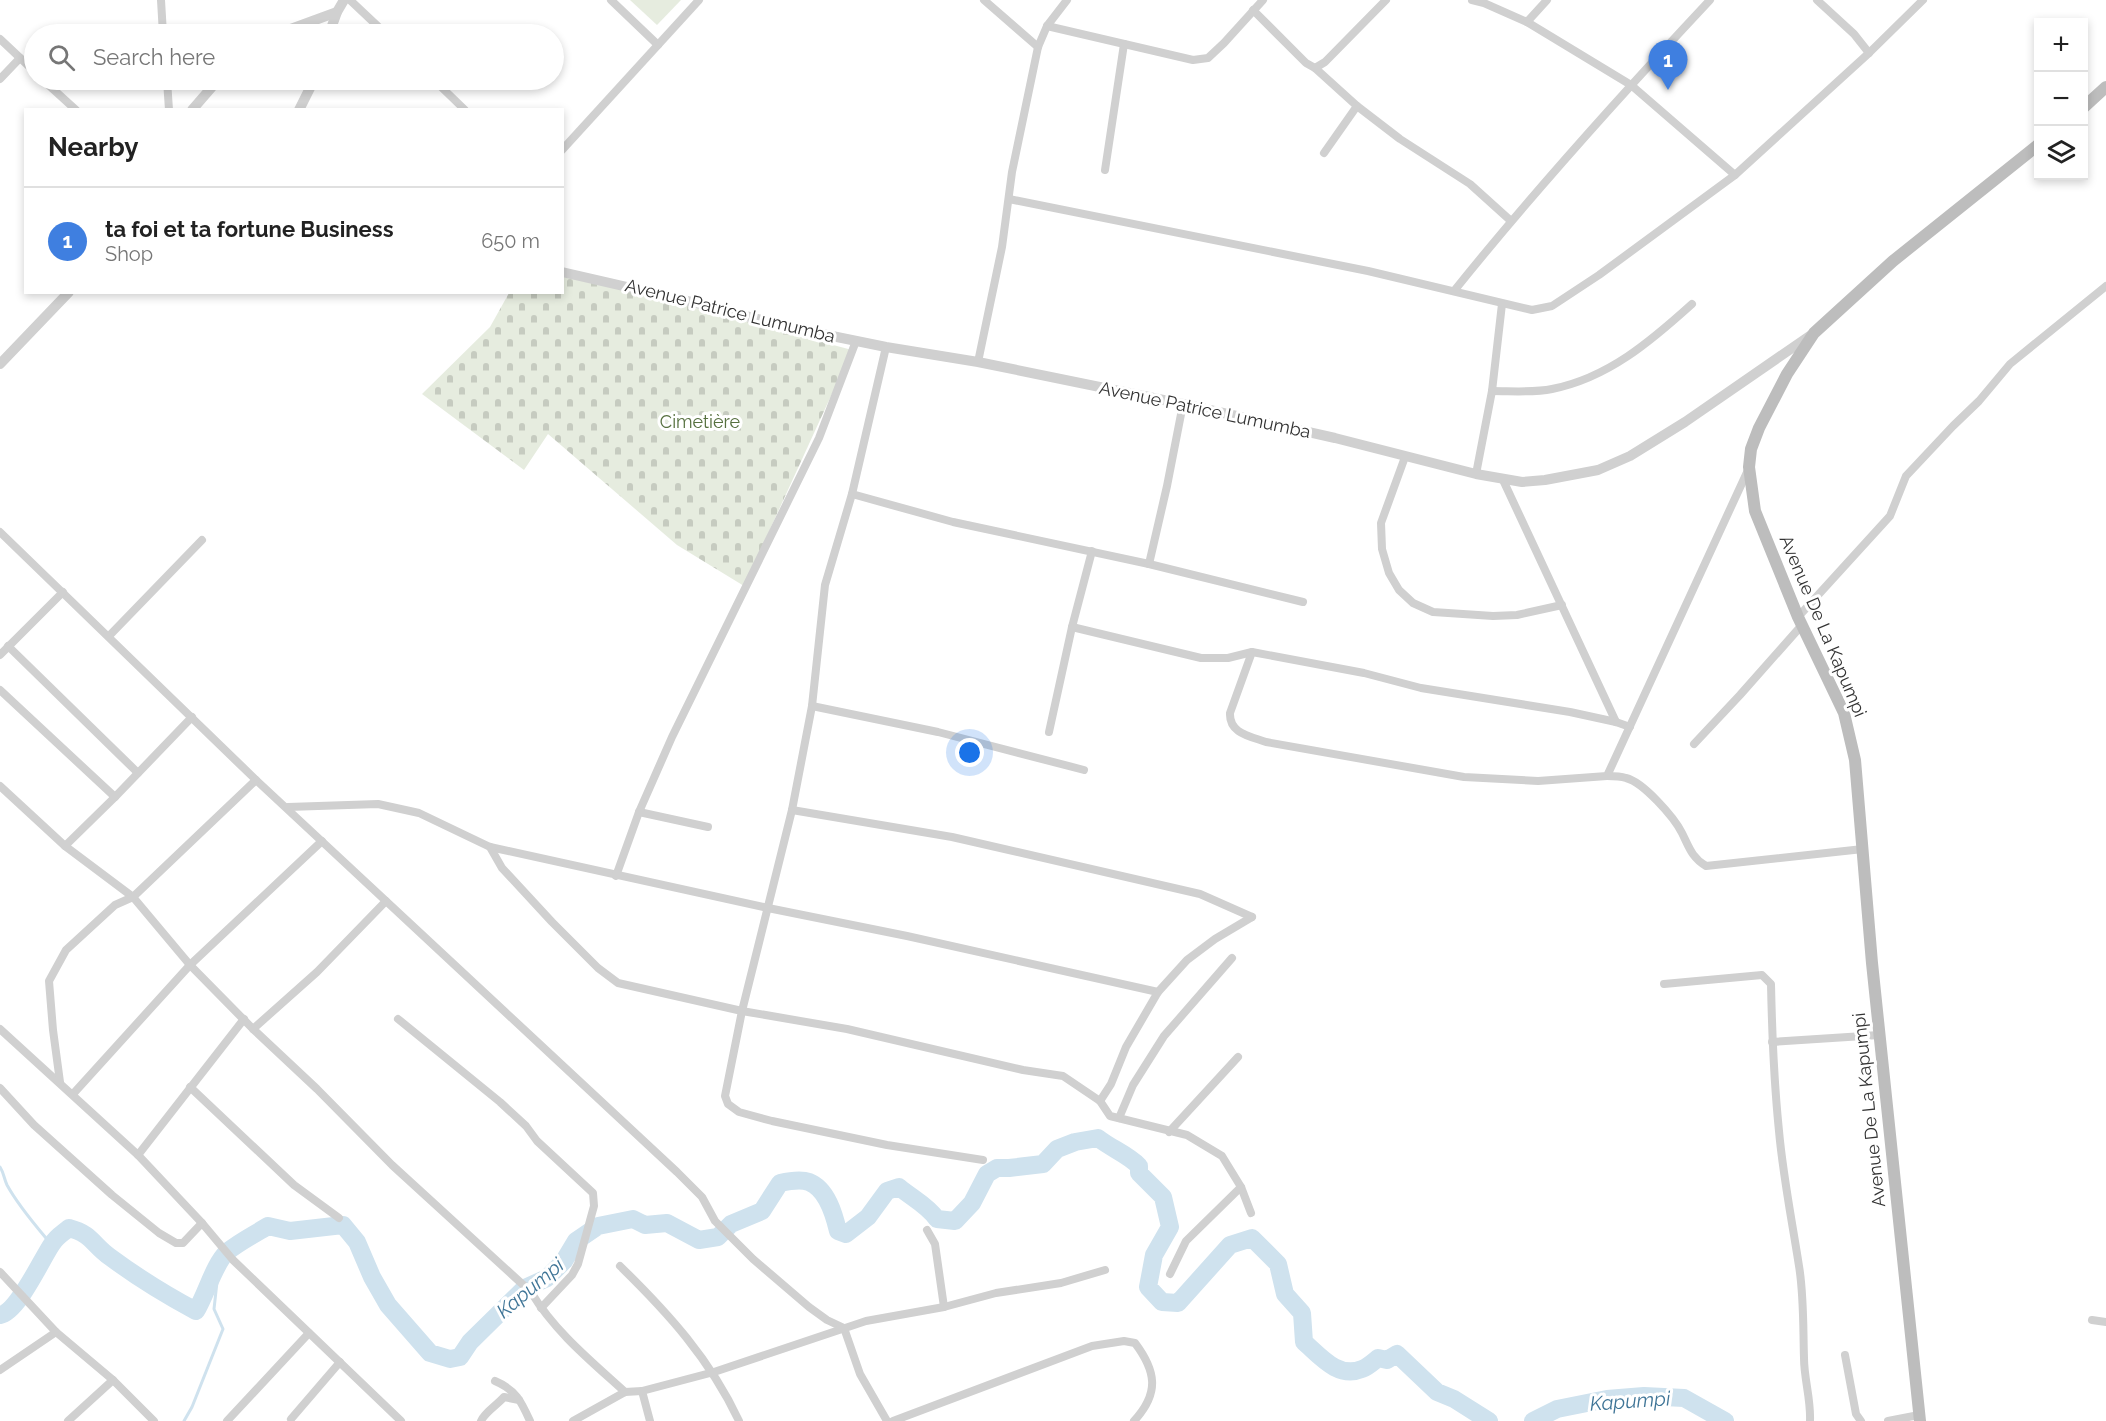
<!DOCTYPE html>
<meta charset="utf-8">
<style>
body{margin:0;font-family:Raleway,sans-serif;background:#f2f2f2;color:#222}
.controls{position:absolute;right:18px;top:18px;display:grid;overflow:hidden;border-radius:0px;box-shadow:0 3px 9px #0003}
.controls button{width:54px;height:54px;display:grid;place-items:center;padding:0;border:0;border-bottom:2px solid #e0e0e0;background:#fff;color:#222;font:30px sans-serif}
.you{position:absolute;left:970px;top:753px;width:21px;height:21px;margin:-15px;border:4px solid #fff;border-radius:50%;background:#1a73e8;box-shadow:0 0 0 9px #1a73e833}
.badge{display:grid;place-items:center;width:39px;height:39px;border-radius:50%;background:#2563eb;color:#fff;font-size:20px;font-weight:700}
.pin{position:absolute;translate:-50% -50px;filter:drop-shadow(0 2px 3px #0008)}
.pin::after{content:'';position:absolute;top:32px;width:21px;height:18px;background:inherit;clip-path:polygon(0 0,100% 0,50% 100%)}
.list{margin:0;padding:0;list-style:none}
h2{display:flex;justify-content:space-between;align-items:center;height:78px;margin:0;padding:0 24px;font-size:26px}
h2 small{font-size:20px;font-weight:400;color:#767676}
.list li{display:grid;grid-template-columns:39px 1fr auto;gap:18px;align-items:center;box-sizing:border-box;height:108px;padding:0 24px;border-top:2px solid #e0e0e0}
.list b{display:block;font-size:22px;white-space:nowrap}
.list p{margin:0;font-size:20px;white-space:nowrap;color:#767676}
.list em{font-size:20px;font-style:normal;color:#767676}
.icon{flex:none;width:33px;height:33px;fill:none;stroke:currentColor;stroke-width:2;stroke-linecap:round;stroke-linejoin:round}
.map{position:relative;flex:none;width:2106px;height:1421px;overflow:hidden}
.search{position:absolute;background:#fff;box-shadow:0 3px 9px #0003;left:24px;top:24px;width:540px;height:66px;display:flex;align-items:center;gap:15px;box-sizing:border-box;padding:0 21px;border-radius:33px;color:#767676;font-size:22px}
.panel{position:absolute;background:#fff;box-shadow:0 3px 9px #0003;left:24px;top:108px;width:540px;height:186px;border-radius:0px}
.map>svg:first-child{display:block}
.grass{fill:#e6ecdf}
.cemetery{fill:url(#cemetery-stones)}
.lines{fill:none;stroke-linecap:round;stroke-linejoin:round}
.stream{stroke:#cfe2ee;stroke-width:3}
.river{stroke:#cfe2ee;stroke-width:18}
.minor{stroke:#d0d0d0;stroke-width:8}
.tertiary{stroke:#d0d0d0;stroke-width:10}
.secondary{stroke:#bdbdbd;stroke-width:12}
.labels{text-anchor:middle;stroke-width:6;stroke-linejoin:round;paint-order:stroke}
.street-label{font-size:18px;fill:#333;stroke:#fff}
.park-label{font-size:18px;fill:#56703f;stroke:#fff}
.water-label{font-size:20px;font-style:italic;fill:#3f7597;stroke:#fff}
</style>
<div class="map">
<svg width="2106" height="1421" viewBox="0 0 2106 1421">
<defs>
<pattern id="cemetery-stones" width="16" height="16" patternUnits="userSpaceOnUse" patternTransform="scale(1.5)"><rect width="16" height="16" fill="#e6ecdf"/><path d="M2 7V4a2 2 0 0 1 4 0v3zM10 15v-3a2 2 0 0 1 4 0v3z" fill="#c6cbc0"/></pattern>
</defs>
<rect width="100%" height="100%" fill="#fff"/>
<polygon class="grass" points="630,0 681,0 657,25"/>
<polygon class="cemetery" points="563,273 852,350 744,586 677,545 548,434 524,470 422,394 490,327 509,293 562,292"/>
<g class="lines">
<g class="stream">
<path d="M0 1167C4 1173 4 1179 7 1185 19 1207 36 1226 51 1244"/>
<polyline points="184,1421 192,1407 223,1329 214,1309 219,1264"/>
</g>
<g class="river">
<path d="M0 1315C18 1312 41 1260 52 1244 56 1237 63 1233 69 1228 92 1234 92 1244 110 1257 137 1277 166 1295 196 1311 206 1295 214 1264 227 1252 239 1242 255 1234 268 1226L290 1231 343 1225 357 1242 372 1277 388 1305 430 1353 450 1359 460 1357 470 1342 525 1288 547 1278 564 1261 576 1241 598 1226 633 1219 645 1225 667 1223 699 1240 718 1237 731 1224 762 1211 780 1183C789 1181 801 1179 809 1182 827 1189 834 1214 838 1231L846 1234 868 1217 887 1191 899 1187C912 1198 927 1205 937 1219L955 1221 972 1203 987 1174 997 1168H1009L1043 1164 1057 1149 1075 1142 1098 1138C1112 1149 1127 1154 1139 1166V1173L1163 1197 1170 1227 1154 1255 1148 1287 1162 1302 1178 1303 1230 1245 1252 1238 1278 1264 1285 1294 1302 1313 1304 1342C1320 1356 1338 1379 1362 1369 1368 1367 1373 1362 1378 1358L1387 1360 1397 1354 1437 1392 1454 1399 1489 1421"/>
<polyline points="1533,1421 1557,1409 1607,1399 1644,1396 1684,1398 1725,1421"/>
</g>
<g class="minor">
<polyline points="161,0 163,34"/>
<polyline points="350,0 386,34"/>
<polyline points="611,0 658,45"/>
<polyline points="984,0 1038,47"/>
<polyline points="1472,0 1484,3 1527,22 1631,85 1735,175"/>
<polyline points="1817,0 1854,34 1869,53"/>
<polyline points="1253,10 1306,63 1315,68 1325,62 1386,0"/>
<polyline points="1527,22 1547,0"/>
<polyline points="1047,26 1193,60 1208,58 1224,43 1263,0"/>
<polyline points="0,39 34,71"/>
<polyline points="1315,68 1357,106 1400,139 1470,184 1511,221"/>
<polyline points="0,79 20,58"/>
<polyline points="43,80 76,110"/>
<polyline points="167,80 169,110"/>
<polyline points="434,80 465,110"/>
<polyline points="562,150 699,0"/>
<polyline points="1324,153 1357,106"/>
<polyline points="1105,170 1124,44"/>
<polyline points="1009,199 1368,271 1532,310 1552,306 1599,275 1735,175 1869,53 1923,0"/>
<path d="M1454 291C1535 190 1622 94 1710 0"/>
<polyline points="886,347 852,494 825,585 812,706 792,810 742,1011 725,1096 728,1104 739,1112 772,1121 887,1145 983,1160"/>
<polyline points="978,362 1002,247 1012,172 1038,47 1047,26 1067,0"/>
<path d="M1492 391C1512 391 1533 393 1552 389 1608 378 1651 341 1692 304"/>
<polyline points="1405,457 1381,523 1382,549 1389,573 1399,590 1413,603 1433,612 1493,616 1517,615 1562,605"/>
<polyline points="1476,474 1492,391 1502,304"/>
<polyline points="1503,480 1616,722"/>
<polyline points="852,494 953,522 1149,564 1303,602"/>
<polyline points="0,532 256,780 677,1172 702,1197 715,1221 753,1259 809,1307 827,1320 844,1328 860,1374 887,1421"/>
<polyline points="1149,564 1167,486 1183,404"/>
<polyline points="1798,617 1890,516 1906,476 1953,426 1979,401 2010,364 2106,286"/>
<polyline points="1072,627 1201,658 1228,658 1252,652 1364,673 1421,688 1570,712 1616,722 1630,727"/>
<polyline points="109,636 202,540"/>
<polyline points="8,646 138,773"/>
<path d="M1252 652 1230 713C1229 733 1249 736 1266 742L1464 777 1538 781 1607 776 1749 468"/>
<polyline points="0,655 63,592"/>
<polyline points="0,690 115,797"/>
<polyline points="812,706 938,732 1084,770"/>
<polyline points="1049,732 1072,627 1092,551"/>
<polyline points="1694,744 1740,695 1802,625"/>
<path d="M1607 776C1613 776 1620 776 1626 778 1643 782 1674 817 1682 833 1689 847 1692 858 1706 866L1863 849"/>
<path d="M0 786 65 846 133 897 190 965 253 1029 317 1089 392 1165 531 1292C555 1332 591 1361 625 1392"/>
<polyline points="288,807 378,804 419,813 490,847 768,908 907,936 1158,992"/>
<polyline points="792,810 952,837 1200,894 1252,917"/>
<polyline points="639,812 708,827"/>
<polyline points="65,846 115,797 192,717"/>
<polyline points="490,847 502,868 552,922 598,968 618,983 742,1011 847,1029 1023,1070 1063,1076 1100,1101 1110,1116 1187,1135 1222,1156 1241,1187 1251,1213"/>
<polyline points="616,876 639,812 672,737 819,438 856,341"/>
<path d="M1664 984 1762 975 1771 984C1772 1033 1774 1082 1779 1131 1783 1176 1792 1221 1799 1266 1804 1296 1803 1327 1804 1358 1804 1379 1811 1399 1810 1421"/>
<polyline points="398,1019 500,1102 526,1126 537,1141 593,1193 594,1206 578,1264 572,1275 541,1308"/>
<polyline points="0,1029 138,1155 202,1223 233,1260 401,1421"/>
<polyline points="253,1029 317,972 386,901"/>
<polyline points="1772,1042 1879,1035"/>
<polyline points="60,1082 53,1030 49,981 66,950 115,905 133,897 256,780"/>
<polyline points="190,1087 294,1185 339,1218"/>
<polyline points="0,1088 34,1125 112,1195 159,1233 176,1243 183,1243 202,1223"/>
<polyline points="73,1094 190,965 322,841"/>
<polyline points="1100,1101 1111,1084 1126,1047 1158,992 1187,960 1215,939 1252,917"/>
<polyline points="1119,1118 1133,1085 1164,1036 1232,958"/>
<polyline points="1169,1132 1238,1057"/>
<polyline points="138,1155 244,1019"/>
<polyline points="927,1230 935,1244 944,1307"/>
<path d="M620 1266C668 1313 710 1359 739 1421"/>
<polyline points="0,1272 56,1332 113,1380 154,1421"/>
<polyline points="1170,1274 1186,1241 1241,1187"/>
<polyline points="2092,1320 2106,1322"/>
<polyline points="1845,1355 1856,1414 1861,1421"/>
<polyline points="0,1370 56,1332"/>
<path d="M495 1381C516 1390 521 1401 530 1421"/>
<polyline points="642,1391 650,1421"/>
<polyline points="291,1419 340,1362"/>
<polyline points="68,1421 113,1380"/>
<polyline points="227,1421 309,1333"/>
<path d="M481 1421C485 1412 496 1406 504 1397L519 1400"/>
<polyline points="573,1421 625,1392 642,1391 714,1372 866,1321 944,1307 996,1293 1061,1283 1105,1270"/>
<path d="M893 1421 1092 1346 1124 1341 1135 1343C1156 1371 1160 1393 1134 1421"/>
<polyline points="1888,1421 1919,1415"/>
</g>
<g class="tertiary">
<polyline points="277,34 337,12"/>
<polyline points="329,34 337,12 344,0"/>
<polyline points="192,110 218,80"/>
<polyline points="299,110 314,80"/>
<polyline points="562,272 684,300 788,327 886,347 978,362 1183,404 1335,438 1476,474 1522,482 1545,480 1598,470 1630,456 1685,422 1811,335"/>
<polyline points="0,364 69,292"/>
</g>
<g class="secondary">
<polyline points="2084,107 2106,87"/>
<polyline points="1920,1421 1872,963 1855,760 1844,713 1798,617 1755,511 1749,467 1751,449 1759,428 1787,374 1814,333 1893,261 2038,145"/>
</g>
</g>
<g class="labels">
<g class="street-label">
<text transform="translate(730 311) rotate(14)" y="6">Avenue Patrice Lumumba</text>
<text transform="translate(1205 410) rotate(12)" y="6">Avenue Patrice Lumumba</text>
<text transform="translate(1823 626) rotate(67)" y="6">Avenue De La Kapumpi</text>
<text transform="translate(1869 1110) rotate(-96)" y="6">Avenue De La Kapumpi</text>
</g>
<g class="park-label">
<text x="700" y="428">Cimetière</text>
</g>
<g class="water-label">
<text transform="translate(530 1288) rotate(-40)" y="7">Kapumpi</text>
<text transform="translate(1630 1401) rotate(-4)" y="7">Kapumpi</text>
</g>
</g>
</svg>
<div class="controls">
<button>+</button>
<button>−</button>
<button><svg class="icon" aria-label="layers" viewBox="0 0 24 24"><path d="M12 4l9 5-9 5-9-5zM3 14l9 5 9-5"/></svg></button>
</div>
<div class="you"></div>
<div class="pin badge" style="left:1668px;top:90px;background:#3f7fe0">1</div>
<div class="search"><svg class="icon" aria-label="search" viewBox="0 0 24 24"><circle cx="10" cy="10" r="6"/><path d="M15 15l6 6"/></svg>Search here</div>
<section class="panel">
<h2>Nearby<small></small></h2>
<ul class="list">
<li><span class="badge" style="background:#3f7fe0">1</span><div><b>ta foi et ta fortune Business</b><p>Shop</p></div><em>650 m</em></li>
</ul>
</section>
</div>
